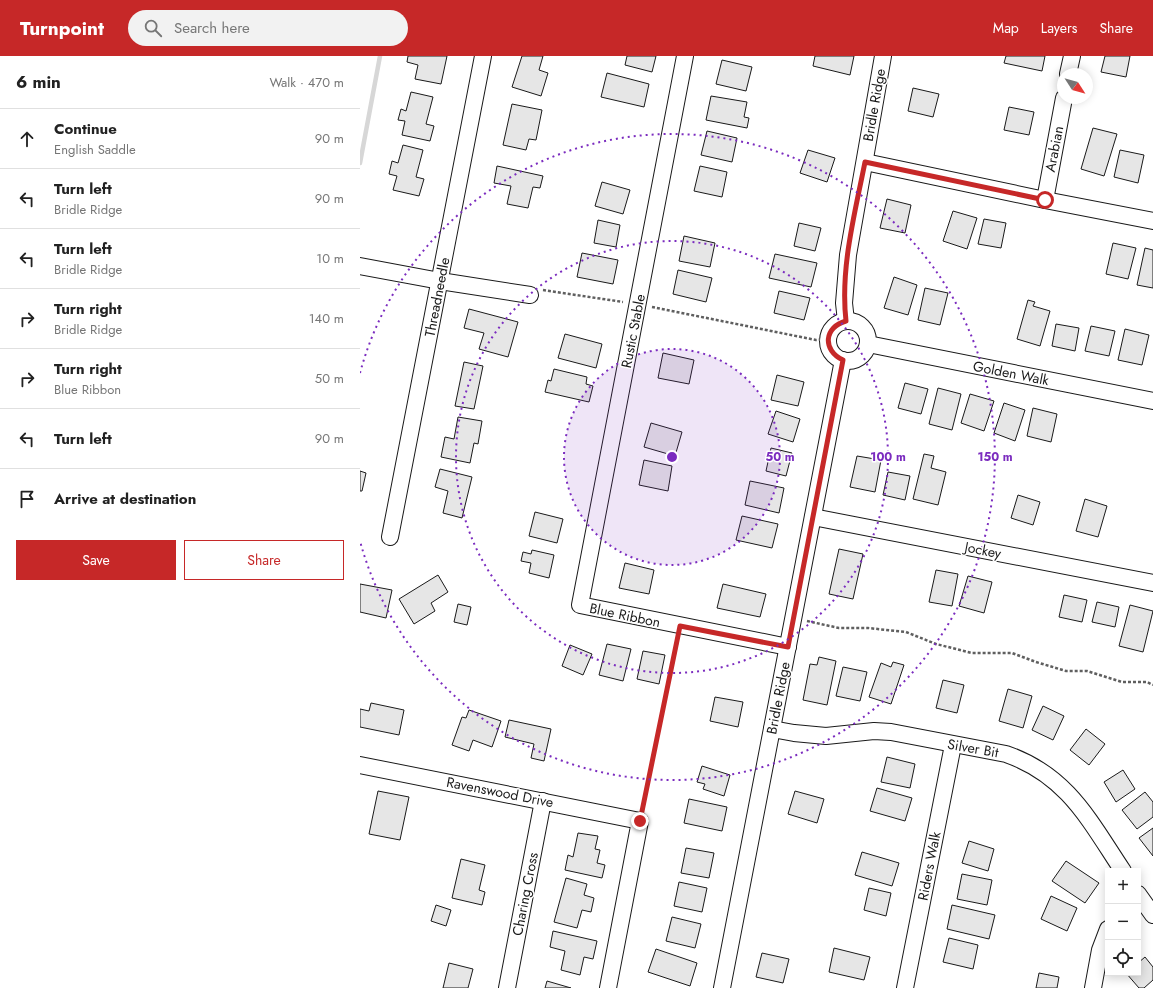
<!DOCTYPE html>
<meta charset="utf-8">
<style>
body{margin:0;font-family:Jost,sans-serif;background:#f2f2f2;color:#222}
.controls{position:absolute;right:12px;bottom:12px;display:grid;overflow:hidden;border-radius:0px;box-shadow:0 2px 10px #0003}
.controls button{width:36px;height:36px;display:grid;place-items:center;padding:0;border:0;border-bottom:1px solid #e0e0e0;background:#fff;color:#222;font:20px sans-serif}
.compass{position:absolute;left:697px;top:12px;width:36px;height:36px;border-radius:50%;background:#fff;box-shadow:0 2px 10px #0003;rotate:126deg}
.stop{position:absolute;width:12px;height:12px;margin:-9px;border:3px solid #c62828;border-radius:50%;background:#fff}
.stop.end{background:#c62828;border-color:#fff;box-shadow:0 1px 4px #0008}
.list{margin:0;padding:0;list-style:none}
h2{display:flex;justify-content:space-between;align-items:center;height:52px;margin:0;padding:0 16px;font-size:17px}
h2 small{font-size:13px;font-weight:400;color:#767676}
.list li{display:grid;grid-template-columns:26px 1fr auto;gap:12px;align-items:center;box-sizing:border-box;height:60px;padding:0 16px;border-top:1px solid #e0e0e0}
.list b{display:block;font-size:15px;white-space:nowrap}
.list p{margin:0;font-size:13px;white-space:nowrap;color:#767676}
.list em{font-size:13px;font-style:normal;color:#767676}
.actions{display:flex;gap:8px;padding:12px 16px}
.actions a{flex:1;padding:9px 0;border:1px solid #c62828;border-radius:0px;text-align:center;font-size:14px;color:#c62828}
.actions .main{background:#c62828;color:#fff}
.icon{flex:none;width:22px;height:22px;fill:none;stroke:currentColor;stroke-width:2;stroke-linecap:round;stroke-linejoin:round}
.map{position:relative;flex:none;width:793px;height:932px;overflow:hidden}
header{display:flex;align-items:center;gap:24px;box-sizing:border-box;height:56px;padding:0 20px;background:#c62828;color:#fff}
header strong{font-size:19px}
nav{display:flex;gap:22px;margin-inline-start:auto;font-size:14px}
.search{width:280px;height:36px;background:#f2f2f2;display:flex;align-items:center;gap:10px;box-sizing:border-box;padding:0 14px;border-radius:22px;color:#767676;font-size:15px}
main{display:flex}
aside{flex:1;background:#fff}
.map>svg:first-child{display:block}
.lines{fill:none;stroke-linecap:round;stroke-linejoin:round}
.stream{stroke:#d7d7d7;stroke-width:4.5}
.building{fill:#e6e6e6;stroke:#1a1a1a}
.minor-casing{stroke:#1a1a1a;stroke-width:18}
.path{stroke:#5f5f5f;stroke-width:2.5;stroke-dasharray:3 2;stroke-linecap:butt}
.minor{stroke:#fff;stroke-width:16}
.route{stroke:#c62828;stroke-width:5}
.ring{fill:none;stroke:#7b2cbf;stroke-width:2;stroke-dasharray:2 4}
.labels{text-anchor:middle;stroke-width:3;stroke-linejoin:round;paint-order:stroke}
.street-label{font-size:14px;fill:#1a1a1a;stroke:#fff}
.centre{fill:#7b2cbf;stroke:#fff;stroke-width:2}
.ring-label{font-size:12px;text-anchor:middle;font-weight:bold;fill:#7b2cbf;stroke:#fff;stroke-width:3;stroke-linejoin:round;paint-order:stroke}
</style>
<header>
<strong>Turnpoint</strong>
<div class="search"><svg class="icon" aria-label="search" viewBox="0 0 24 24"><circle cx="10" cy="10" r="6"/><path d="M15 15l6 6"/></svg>Search here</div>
<nav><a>Map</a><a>Layers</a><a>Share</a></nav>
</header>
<main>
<aside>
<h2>6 min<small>Walk · 470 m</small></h2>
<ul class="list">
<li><svg class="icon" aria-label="ahead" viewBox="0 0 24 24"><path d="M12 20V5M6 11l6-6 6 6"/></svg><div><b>Continue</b><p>English Saddle</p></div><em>90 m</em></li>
<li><svg class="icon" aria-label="left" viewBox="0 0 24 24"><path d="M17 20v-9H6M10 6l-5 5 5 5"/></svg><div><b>Turn left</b><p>Bridle Ridge</p></div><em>90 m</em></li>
<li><svg class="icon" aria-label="left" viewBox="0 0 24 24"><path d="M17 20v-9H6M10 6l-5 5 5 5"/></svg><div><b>Turn left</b><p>Bridle Ridge</p></div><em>10 m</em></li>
<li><svg class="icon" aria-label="right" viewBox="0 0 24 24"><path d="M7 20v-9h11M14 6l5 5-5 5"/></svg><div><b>Turn right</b><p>Bridle Ridge</p></div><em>140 m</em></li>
<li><svg class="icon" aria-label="right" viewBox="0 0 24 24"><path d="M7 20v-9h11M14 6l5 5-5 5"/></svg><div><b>Turn right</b><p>Blue Ribbon</p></div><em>50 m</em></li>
<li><svg class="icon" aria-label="left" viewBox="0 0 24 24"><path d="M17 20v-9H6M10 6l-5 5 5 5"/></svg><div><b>Turn left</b></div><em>90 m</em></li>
<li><svg class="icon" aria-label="arrive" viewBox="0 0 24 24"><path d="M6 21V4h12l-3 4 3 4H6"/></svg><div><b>Arrive at destination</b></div></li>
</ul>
<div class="actions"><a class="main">Save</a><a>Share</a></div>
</aside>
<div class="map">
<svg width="793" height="932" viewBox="0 0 793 932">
<rect width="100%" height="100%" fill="#fff"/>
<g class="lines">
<polyline class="stream" points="0,107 20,0"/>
</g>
<g class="building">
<polygon points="48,0 87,0 81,28 55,23 58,9 47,6"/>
<polygon points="162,0 183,0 179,14 188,17 181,40 152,31"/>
<polygon points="267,0 296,0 292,16 265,9"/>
<polygon points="455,0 494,0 490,19 453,10"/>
<polygon points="646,0 685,0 682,15 644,7"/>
<polygon points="745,0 770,0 766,21 741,16"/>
<polygon points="362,4 392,11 386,35 356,28"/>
<polygon points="247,17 289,28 284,51 241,41"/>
<polygon points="553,32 579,38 573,61 548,55"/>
<polygon points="51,36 73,41 66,68 74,70 70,85 42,79 45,65 38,64 41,53 46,55"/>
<polygon points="351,40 387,46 384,61 389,62 387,72 346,64"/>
<polygon points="152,48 182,54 176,84 169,83 166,94 143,89"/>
<polygon points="649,51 674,56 669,79 644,74"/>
<polygon points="733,72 757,78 744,120 721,113"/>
<polygon points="347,75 377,82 372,106 341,99"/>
<polygon points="43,89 63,94 56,121 64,123 59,140 33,134 37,120 29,118 32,105 38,107"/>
<polygon points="448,94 475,102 467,126 440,117"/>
<polygon points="760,94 784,99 778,127 754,121"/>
<polygon points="137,110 183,120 180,132 173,131 168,152 147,148 151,130 134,127"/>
<polygon points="340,110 367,116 362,141 334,135"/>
<polygon points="242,126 270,134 263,158 235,150"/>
<polygon points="527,143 551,149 545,177 520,172"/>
<polygon points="593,155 617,162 607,193 583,185"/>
<polygon points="624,163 646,167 641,192 618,188"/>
<polygon points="238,164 260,169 256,191 234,187"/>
<polygon points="439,167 461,172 455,195 434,190"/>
<polygon points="324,180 355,187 350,211 319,205"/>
<polygon points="753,187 776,192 768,223 746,218"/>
<polygon points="785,192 793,194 793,232 777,229"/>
<polygon points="222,197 258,204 253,228 217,221"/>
<polygon points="415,198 457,207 451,231 409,222"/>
<polygon points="318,214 352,222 346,246 313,238"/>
<polygon points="534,221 557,229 548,259 524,252"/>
<polygon points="565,232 588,237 580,269 558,264"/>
<polygon points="419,235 450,242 444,264 414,257"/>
<polygon points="668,244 675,246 673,250 690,255 680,290 657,283"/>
<polygon points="109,253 158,266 148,301 119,293 124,277 104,272"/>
<polygon points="696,268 719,272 715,295 692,290"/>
<polygon points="731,270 755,275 749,300 725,295"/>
<polygon points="765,273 789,279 782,309 758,304"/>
<polygon points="205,278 242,288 236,312 198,302"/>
<polygon points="303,297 334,304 329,328 298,322"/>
<polygon points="104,306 123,310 114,353 95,350"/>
<polygon points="194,313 227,321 226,328 233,330 229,346 185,336 188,324 191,325"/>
<polygon points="417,319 444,326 438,350 411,344"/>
<polygon points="545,327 568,333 561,358 538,352"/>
<polygon points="578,332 601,338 592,374 569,368"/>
<polygon points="610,338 634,345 624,375 601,367"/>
<polygon points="644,347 665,354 655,385 634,377"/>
<polygon points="673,352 697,358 691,386 667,380"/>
<polygon points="416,355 440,363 433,386 408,378"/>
<polygon points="98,361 122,365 118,388 114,387 110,407 81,401 85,381 94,383"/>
<polygon points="291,367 322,376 315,400 284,391"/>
<polygon points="411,392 432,397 426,420 406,415"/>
<polygon points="564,398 574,400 571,412 586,416 578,449 553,443"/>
<polygon points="497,400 521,404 515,436 490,431"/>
<polygon points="284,404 312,410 308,435 279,429"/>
<polygon points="80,413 112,421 102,462 83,457 88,435 75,431"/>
<polygon points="0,415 6,417 2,435 0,435"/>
<polygon points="528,416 550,420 545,444 523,439"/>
<polygon points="390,425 424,432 419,457 385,449"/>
<polygon points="658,439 680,446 673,469 651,462"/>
<polygon points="725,443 747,450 738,481 716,475"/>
<polygon points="175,456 203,463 197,487 169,480"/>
<polygon points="382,460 418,468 412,492 376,484"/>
<polygon points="479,493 503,498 493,543 469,538"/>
<polygon points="172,494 194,499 189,522 169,517 171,507 161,505 163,496 171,498"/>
<polygon points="265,507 294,514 289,538 259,532"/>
<polygon points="576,514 598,518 592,550 569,546"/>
<polygon points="78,519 88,536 71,547 75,555 54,568 39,543"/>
<polygon points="608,520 632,526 624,557 599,550"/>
<polygon points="0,528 32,534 26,562 0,556"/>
<polygon points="363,528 406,538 400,561 357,552"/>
<polygon points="704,539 727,544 722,566 699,561"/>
<polygon points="737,546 759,551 755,571 732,566"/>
<polygon points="98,548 111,551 107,569 94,566"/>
<polygon points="770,549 793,555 783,596 759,590"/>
<polygon points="247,588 271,593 263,625 239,619"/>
<polygon points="210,589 232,598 223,619 202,610"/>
<polygon points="283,595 305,599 299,628 277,623"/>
<polygon points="459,601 476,605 467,649 443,644 450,608 457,609"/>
<polygon points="533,606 544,609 531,648 509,641 521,607 531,611"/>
<polygon points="483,611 507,616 500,645 476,640"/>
<polygon points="583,624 604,629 597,657 576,652"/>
<polygon points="648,633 672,640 663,672 639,665"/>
<polygon points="355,641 383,646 378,671 350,665"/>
<polygon points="11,647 44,654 39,679 0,671 0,653 9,655"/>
<polygon points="683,650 704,660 693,684 672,674"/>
<polygon points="109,654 141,665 132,691 113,684 109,695 92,689 102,661 106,662"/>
<polygon points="149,664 191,673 184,705 171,702 174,688 145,681"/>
<polygon points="726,673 745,688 729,709 710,694"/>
<polygon points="527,701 555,708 550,732 521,726"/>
<polygon points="342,710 370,719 364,740 343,733 345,728 337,726"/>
<polygon points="763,714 775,733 756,746 744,726"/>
<polygon points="517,732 552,742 545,765 510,755"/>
<polygon points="18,735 49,741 40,784 9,778"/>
<polygon points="435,735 464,743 457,767 428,758"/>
<polygon points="785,736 793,746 793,761 777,773 762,754"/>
<polygon points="329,743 367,751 362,775 324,767"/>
<polygon points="793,772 793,800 779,782"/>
<polygon points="218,777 238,780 235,793 240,794 237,807 245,809 242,822 205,814 208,799 213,801"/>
<polygon points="609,785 634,793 628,815 602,807"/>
<polygon points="326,792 354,797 349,822 321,817"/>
<polygon points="502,796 539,807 532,830 495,819"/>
<polygon points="101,803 125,809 119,834 125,836 122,849 92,842"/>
<polygon points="706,805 739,827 725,847 692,825"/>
<polygon points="602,818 632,824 627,849 597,843"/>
<polygon points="206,822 227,828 224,839 234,842 231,856 222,854 217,872 194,866"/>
<polygon points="319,826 347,832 342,856 314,850"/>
<polygon points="509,832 531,837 526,860 504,854"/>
<polygon points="691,840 717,852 707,875 681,863"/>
<polygon points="76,849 91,854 86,870 71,865"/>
<polygon points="592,849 635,859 629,883 587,873"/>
<polygon points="312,861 341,868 335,892 306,885"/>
<polygon points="193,875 237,885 233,903 224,901 220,919 201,914 205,895 190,891"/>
<polygon points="589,882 618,889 613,913 583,906"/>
<polygon points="474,892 510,901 504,924 469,916"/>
<polygon points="296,893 337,907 330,930 288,916"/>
<polygon points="402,897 429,903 423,927 396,921"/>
<polygon points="785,901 793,911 793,924 784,932 779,932 766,917 778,917 778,907"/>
<polygon points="89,907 113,913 108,932 83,932"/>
<polygon points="679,917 699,921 697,932 676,932"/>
<polygon points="187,925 211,932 185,932"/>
</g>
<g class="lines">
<defs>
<g id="minor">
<polyline points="325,0 220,549 428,591"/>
<polyline points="708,18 712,0"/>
<polyline points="505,106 685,144 793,165"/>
<polyline points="685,144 704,42"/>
<polyline points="0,210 80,225 170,239"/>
<circle cx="488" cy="285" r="20"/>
<polyline points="486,265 484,247 488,199 523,0"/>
<polyline points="508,288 793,345"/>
<polyline points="453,461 793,527"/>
<polyline points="30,481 123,0"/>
<path d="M412 673 434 677 466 680 514 675 531 676 646 698C707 719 729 764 763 815"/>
<polyline points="0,709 280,765 248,932"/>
<polyline points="778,838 793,859"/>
<polyline points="147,932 183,745"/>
<polyline points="362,932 483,304"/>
<polyline points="545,932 593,689"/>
<polyline points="733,932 740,894 748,873"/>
</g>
</defs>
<use href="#minor" class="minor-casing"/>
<g class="path">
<polyline points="183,234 263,246"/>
<polyline points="292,251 456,284 468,283"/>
<polyline points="447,565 479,572 508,572 546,576 576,588 612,597 652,597 676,606 706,615 727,615 762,626 787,626 793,629"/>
<polyline points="283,752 318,583"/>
</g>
<use href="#minor" class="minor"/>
</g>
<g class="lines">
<path class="route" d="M280 765 320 570 428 591 483 304C462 294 464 271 486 265 480 212 495 157 505 106L685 144"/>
</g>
<circle cx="312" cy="401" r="108" fill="#7b2cbf" fill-opacity=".12"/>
<g class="ring">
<circle cx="312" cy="401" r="108"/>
<circle cx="312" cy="401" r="216"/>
<path d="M0 317A323 323 0 1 1 0 485"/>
</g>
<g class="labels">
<g class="street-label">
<text transform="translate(514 49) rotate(-80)" y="5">Bridle Ridge</text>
<text transform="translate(694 93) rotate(-79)" y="5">Arabian</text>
<text transform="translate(77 241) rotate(-79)" y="5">Threadneedle</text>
<text transform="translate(273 275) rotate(-79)" y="5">Rustic Stable</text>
<text transform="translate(651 317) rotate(11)" y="5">Golden Walk</text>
<text transform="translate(623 494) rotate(11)" y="5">Jockey</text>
<text transform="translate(265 559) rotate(12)" y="5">Blue Ribbon</text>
<text transform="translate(418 642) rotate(-79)" y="5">Bridle Ridge</text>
<text transform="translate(613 692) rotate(10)" y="5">Silver Bit</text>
<text transform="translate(140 736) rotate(11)" y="5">Ravenswood Drive</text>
<text transform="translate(569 810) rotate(-79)" y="5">Riders Walk</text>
<text transform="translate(165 838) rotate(-79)" y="5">Charing Cross</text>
</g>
</g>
<circle cx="312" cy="401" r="6" class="centre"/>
<g class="ring-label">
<text x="420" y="405">50 m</text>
<text x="528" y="405">100 m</text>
<text x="635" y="405">150 m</text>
</g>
</svg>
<div class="controls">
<button>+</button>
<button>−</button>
<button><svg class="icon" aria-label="locate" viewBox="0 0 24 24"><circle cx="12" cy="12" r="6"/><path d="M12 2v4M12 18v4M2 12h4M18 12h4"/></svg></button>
</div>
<svg class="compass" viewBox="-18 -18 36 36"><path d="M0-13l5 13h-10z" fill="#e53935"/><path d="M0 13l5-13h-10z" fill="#767676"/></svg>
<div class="stop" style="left:685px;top:144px"></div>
<div class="stop end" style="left:280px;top:765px"></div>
</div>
</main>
